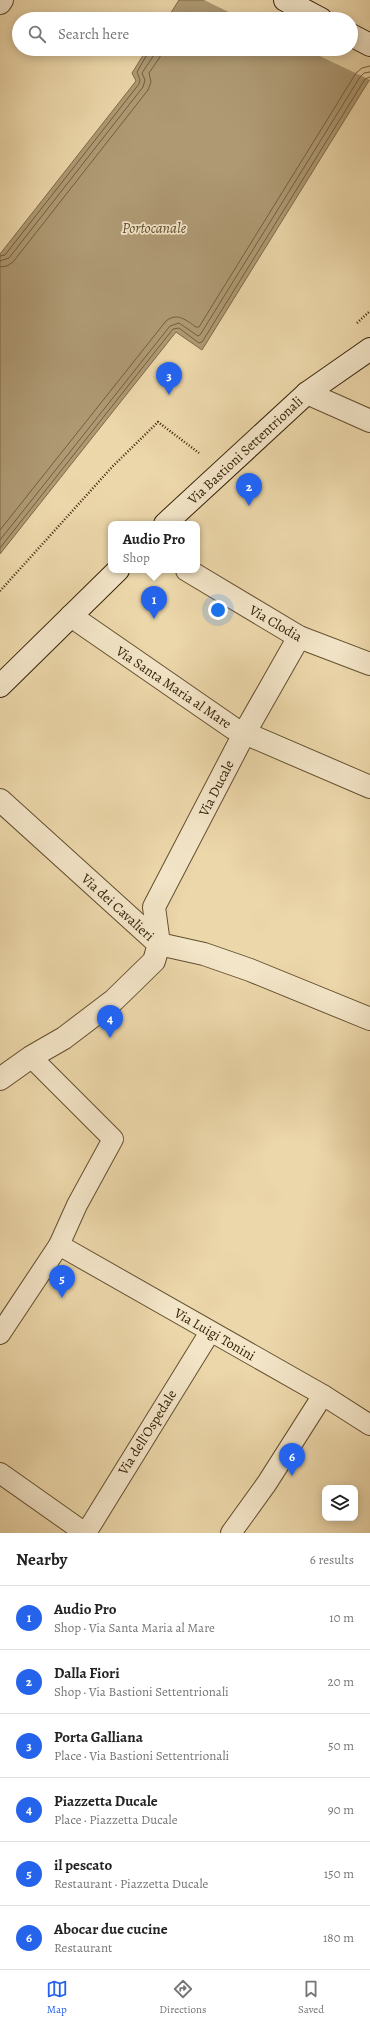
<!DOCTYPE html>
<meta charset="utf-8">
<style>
body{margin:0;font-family:Alegreya,serif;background:#f2f2f2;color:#222}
.controls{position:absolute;right:12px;bottom:12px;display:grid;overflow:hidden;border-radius:8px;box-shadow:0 2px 10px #0003}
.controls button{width:36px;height:36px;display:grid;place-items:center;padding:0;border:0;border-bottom:1px solid #e0e0e0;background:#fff;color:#222;font:20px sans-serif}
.you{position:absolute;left:218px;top:610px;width:14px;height:14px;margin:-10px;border:3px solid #fff;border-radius:50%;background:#1a73e8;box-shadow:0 0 0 6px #1a73e833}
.badge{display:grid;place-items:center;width:26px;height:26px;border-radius:50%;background:#2563eb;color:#fff;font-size:13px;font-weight:700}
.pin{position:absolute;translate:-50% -33px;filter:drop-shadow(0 1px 2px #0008)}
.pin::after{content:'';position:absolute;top:21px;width:14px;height:12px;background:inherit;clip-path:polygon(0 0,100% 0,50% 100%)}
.popup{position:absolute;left:108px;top:521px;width:92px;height:52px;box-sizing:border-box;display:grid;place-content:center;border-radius:8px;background:#fff;filter:drop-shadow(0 1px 3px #0005);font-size:13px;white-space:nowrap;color:#767676}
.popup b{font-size:15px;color:#222}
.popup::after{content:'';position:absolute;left:50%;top:100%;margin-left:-8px;border:8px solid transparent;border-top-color:#fff}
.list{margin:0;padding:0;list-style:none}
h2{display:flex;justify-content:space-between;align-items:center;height:52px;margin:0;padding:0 16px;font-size:17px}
h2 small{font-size:13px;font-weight:400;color:#767676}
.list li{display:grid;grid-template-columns:26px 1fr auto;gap:12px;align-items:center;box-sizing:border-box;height:64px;padding:0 16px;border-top:1px solid #e0e0e0}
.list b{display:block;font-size:15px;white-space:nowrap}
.list p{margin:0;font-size:13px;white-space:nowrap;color:#767676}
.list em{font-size:13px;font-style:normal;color:#767676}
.icon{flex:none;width:22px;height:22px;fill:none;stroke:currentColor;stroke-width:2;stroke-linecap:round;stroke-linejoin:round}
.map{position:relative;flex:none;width:370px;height:1533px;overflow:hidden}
.search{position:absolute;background:#fff;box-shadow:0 2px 10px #0003;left:12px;right:12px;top:12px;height:44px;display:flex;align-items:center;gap:10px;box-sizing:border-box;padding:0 14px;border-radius:22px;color:#767676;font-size:15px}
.sheet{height:436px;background:#fff}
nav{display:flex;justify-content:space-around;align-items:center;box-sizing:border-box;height:56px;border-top:1px solid #e0e0e0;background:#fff;font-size:11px;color:#767676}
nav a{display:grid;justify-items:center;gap:2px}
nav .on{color:#2563eb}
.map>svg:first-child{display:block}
.water{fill:#ae9973;stroke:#7e6948}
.pier{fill:#ecd7aa}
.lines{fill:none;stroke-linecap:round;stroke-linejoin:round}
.shore{stroke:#725e3e;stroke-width:1}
.lane-casing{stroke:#634f30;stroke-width:22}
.street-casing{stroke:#634f30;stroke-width:24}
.secondary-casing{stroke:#352208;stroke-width:24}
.path{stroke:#352208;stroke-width:2.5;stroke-dasharray:1 2;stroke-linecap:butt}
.lane{stroke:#f3e5c8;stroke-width:20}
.street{stroke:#f3e5c8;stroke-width:22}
.secondary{stroke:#f3e5c8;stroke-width:22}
.labels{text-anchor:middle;stroke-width:3.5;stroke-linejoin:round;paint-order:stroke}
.street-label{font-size:14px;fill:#352208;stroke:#f3e5c8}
.water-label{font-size:15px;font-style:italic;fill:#5f4c2d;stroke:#f3e5c8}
</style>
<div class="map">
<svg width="370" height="1533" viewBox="0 0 370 1533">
<rect width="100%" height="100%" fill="#ecd7aa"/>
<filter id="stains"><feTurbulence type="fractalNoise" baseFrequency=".005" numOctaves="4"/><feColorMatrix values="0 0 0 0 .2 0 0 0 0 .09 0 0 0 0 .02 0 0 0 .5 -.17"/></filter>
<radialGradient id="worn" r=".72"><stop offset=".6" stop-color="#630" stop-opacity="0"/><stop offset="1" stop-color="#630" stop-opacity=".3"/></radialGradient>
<polygon class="water" points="179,0 370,0 370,79 202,350 176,332 0,554 0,254 136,81 132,73 147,49 351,49 351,19 167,19"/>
<polygon class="pier" points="204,0 370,0 370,80 305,49 351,49 351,19 243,19"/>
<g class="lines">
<g class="shore">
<polyline points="0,256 5,255 139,84 140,80 137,72 150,49"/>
<polyline points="0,261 9,258 143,87 145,80 142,73 154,55 155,49"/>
<polyline points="0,267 7,266 13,262 148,90 151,82 149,73 160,57 161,49"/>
<path d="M0 530 166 321C177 312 186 320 196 327H199L356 73 362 68 370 66"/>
<polyline points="0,540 170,326 179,323 198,336 200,335 360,77 364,73 370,72"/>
<polyline points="0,548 173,329 179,328 199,343 202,342 365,79 370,77"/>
</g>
<defs>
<g id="lane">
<polyline points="59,1245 323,1395 370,1425"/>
<polyline points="0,1334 59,1245 77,1205 113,1139 31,1057"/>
<polyline points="0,1473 85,1533"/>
<polyline points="86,1533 210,1332"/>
<polyline points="231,1533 267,1483 323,1395"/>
</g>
<g id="street">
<polyline points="0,3 2,0"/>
<polyline points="307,393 370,421"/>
<polyline points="187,570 299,637 370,664"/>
<polyline points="71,616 233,728 370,787"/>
<polyline points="0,800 159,944 204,954 250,970 370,1019"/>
<polyline points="0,1079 31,1057 64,1038 114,1000 154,961 159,944 154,907 245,732 299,637"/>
</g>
<g id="secondary">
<polyline points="285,0 321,19"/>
<polyline points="351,35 370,45"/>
<polyline points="165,524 307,393 370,349"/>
<polyline points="0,686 118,570"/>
</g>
</defs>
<use href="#lane" class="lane-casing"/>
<use href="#street" class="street-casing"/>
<use href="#secondary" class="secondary-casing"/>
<g class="path">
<polyline points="357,323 370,311"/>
<polyline points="0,591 112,467 158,422 199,453"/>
</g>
<use href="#lane" class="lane"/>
<use href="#street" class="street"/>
<use href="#secondary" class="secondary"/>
</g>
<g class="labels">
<g class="street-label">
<text transform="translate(245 450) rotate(-43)" y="5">Via Bastioni Settentrionali</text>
<text transform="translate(276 623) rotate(30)" y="5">Via Clodia</text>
<text transform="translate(174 687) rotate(34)" y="5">Via Santa Maria al Mare</text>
<text transform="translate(216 788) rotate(-63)" y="5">Via Ducale</text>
<text transform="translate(118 907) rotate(42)" y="5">Via dei Cavalieri</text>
<text transform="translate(215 1334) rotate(30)" y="5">Via Luigi Tonini</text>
<text transform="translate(147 1432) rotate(-58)" y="5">Via dell'Ospedale</text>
</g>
<g class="water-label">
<text x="154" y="233">Portocanale</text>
</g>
</g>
<rect width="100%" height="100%" filter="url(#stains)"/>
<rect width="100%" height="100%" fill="url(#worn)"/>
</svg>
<div class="controls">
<button><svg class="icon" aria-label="layers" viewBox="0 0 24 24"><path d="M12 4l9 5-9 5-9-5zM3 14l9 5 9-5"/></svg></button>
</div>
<div class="you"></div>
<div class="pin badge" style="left:154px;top:619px">1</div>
<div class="popup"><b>Audio Pro</b>Shop</div>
<div class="pin badge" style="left:249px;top:506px">2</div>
<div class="pin badge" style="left:169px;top:395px">3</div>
<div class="pin badge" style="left:110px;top:1038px">4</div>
<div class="pin badge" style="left:62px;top:1298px">5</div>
<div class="pin badge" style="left:292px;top:1476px">6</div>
<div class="search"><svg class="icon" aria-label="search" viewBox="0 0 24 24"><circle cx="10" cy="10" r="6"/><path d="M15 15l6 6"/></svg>Search here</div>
</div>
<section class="sheet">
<h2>Nearby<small>6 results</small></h2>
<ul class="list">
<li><span class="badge">1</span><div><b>Audio Pro</b><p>Shop · Via Santa Maria al Mare</p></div><em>10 m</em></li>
<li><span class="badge">2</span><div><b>Dalla Fiori</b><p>Shop · Via Bastioni Settentrionali</p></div><em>20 m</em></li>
<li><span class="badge">3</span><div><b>Porta Galliana</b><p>Place · Via Bastioni Settentrionali</p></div><em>50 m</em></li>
<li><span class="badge">4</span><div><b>Piazzetta Ducale</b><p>Place · Piazzetta Ducale</p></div><em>90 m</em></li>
<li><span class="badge">5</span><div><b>il pescato</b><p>Restaurant · Piazzetta Ducale</p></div><em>150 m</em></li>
<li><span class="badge">6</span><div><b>Abocar due cucine</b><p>Restaurant</p></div><em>180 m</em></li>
</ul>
</section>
<nav>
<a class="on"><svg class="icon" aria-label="map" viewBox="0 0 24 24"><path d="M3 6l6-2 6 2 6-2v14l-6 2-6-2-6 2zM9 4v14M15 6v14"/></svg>Map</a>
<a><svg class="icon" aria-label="directions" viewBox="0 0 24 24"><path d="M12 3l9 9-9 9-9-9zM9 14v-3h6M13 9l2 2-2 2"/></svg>Directions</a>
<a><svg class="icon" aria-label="saved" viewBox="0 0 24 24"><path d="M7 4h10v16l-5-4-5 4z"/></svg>Saved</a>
</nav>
